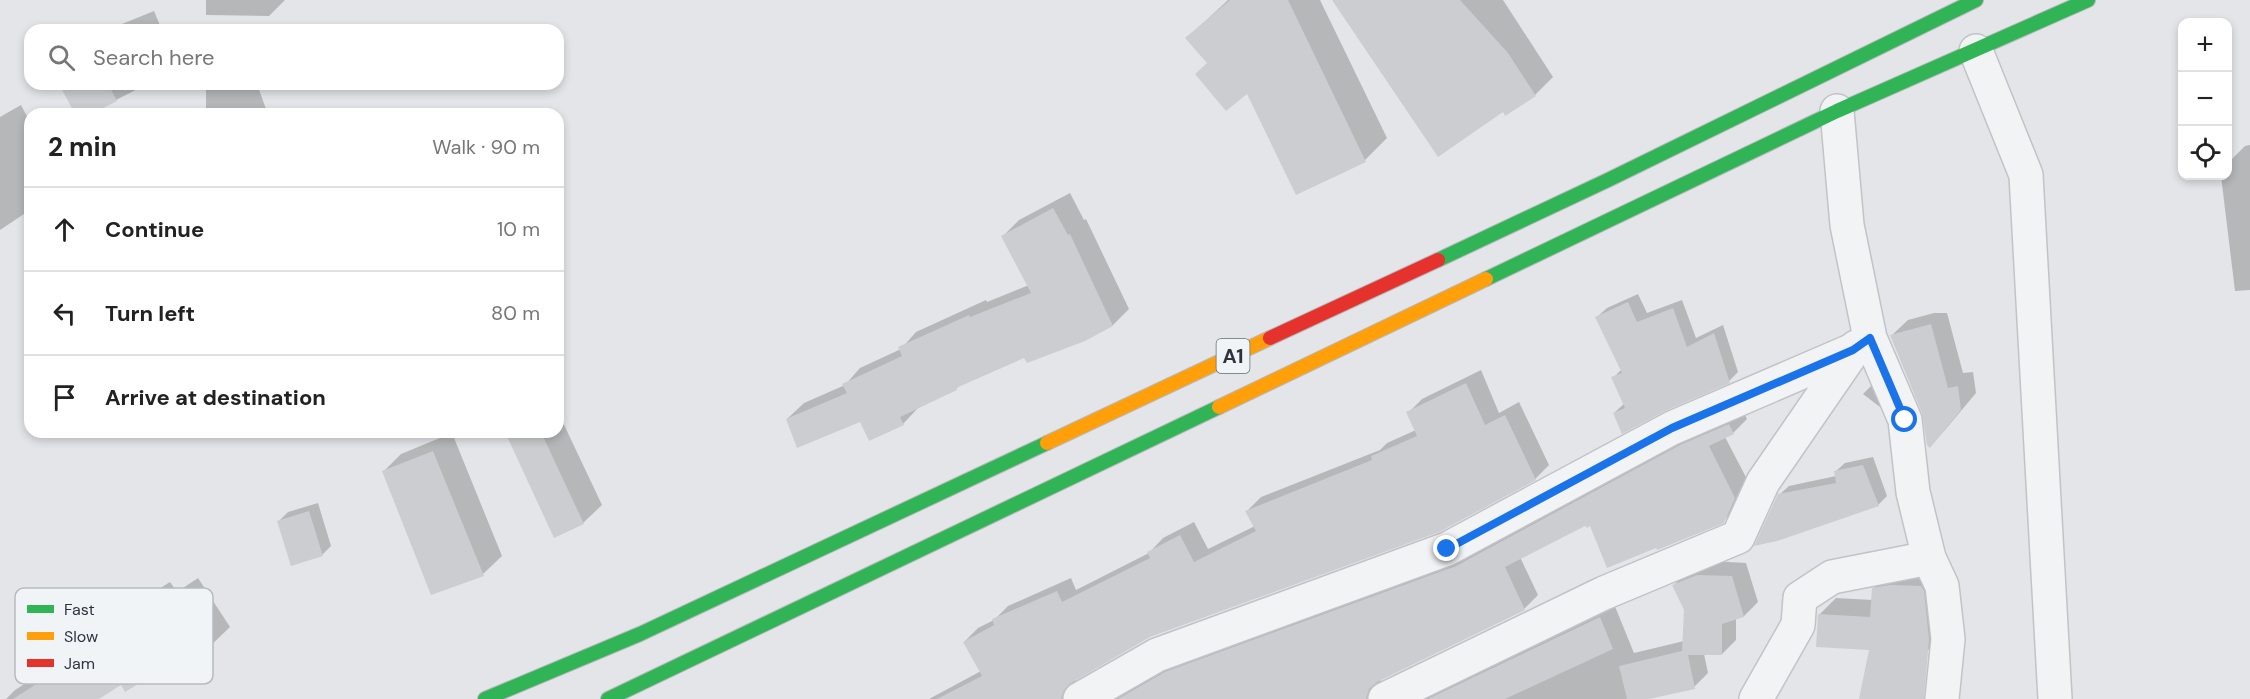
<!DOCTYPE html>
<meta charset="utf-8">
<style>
body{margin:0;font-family:"DM Sans",sans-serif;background:#f2f2f2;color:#222}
.controls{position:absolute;right:18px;top:18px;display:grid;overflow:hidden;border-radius:12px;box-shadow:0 3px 9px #0003}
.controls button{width:54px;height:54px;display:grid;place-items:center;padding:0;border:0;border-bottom:2px solid #e0e0e0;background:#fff;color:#222;font:30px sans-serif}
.stop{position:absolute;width:18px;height:18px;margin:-14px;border:4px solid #1a73e8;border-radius:50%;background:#fff}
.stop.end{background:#1a73e8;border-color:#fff;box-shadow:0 2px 6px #0008}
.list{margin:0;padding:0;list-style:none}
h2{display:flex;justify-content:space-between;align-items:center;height:78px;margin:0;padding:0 24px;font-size:26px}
h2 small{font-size:20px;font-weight:400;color:#767676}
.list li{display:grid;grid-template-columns:39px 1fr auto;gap:18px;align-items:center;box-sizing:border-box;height:84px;padding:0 24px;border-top:2px solid #e0e0e0}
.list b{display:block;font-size:22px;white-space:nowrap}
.list em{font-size:20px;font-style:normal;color:#767676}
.icon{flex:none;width:33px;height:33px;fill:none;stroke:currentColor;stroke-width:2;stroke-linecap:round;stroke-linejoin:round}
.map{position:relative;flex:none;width:2250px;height:699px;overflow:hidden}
.search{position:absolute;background:#fff;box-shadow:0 3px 9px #0003;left:24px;top:24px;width:540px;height:66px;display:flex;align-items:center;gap:15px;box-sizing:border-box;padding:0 21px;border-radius:18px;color:#767676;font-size:22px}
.panel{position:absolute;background:#fff;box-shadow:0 3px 9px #0003;left:24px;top:108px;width:540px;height:330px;border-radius:18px}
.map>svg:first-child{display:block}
.shadow{fill:#0003}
.building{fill:#cccdd0}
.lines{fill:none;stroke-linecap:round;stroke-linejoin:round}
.street-casing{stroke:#c2c3c6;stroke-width:36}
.fast-casing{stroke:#b6b8bc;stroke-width:16}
.slow-casing{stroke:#b6b8bc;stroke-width:16}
.jam-casing{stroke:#b6b8bc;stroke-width:16}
.street{stroke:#f2f3f5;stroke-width:33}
.fast{stroke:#30b455;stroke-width:14}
.slow{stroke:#ff9f0a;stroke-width:14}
.jam{stroke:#e5322d;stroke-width:14}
.route{stroke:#1a73e8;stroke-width:8}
.labels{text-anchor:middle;stroke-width:5;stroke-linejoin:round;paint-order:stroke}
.shield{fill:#f1f4f7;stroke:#676e76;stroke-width:1.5}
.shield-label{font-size:20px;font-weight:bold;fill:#2c343f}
.key{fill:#f1f4f7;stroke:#b6bac0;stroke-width:1.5}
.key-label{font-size:16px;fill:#2c343f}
</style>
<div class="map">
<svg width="2250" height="699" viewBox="0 0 2250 699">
<rect width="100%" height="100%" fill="#e3e5e8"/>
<g class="shadow">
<polygon points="206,0 285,0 269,16 206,15"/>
<polygon points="1228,0 1320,0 1387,138 1365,160 1297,193 1248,91 1208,62 1187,38"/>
<polygon points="1333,0 1503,0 1553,77 1535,95 1503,110"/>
<polygon points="154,11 162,30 108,30 117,26"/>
<polygon points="61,84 147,84 89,114 76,114"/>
<polygon points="211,84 257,84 266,109 260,114 206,114 206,88"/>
<polygon points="21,105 30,122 30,210 0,230 0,117"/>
<polygon points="2250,145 2250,290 2235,291 2221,176 2228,176 2228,163 2245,146"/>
<polygon points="1070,193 1084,220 1086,219 1129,309 1113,325 1084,339 1025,356 960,385 956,389 919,407 903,424 861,420 787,419 804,403 845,385 860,368 901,349 916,332 986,300 987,302 1029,285 1003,236 1019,220"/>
<polygon points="1638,294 1647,313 1682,300 1696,338 1723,325 1738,372 1729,381 1614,413 1625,403 1613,378 1622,369 1597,317 1607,308"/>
<polygon points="1934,313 1947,313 1963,373 1973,372 1976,393 1945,430 1930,446 1924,412 1892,335 1908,320"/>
<polygon points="1481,370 1499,413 1519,402 1549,465 1535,479 1147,637 1076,678 1075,683 1082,699 929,699 981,671 964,642 978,628 994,620 1008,606 1071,578 1076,590 1149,553 1163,538 1194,522 1208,549 1255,526 1247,511 1261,497 1380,450 1387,443 1416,430 1408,413 1422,399"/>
<polygon points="1881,381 1888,398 1880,407 1863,394 1872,385"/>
<polygon points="1743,411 1747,419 1733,433 1725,437 1749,483 1738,507 1723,521 1586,524 1520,557 1538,595 1524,609 1381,678 1380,683 1387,699 1110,699 1180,659"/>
<polygon points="558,412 602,505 583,523 506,432 558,432"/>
<polygon points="452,433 502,556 483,574 432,593 383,472 401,454"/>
<polygon points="1873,457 1887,496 1878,505 1779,495 1789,486 1836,476 1835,472 1845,463"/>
<polygon points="318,503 331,546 322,555 279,521 288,512"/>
<polygon points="1712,561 1746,563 1758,602 1744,616 1736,618 1736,640 1722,654 1704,654 1708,673 1694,687 1638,699 1416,699 1614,604 1634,653 1684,641 1685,610 1674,585 1688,571"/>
<polygon points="1938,570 1944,634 1927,651 1913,699 1860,699 1871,648 1819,615 1836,598 1873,600 1873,589 1890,572"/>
<polygon points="198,578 230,627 205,651 157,682 151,673 121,683 96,699 6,699 15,690 80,649 104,624 170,582 177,592"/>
</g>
<g class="building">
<polygon points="1230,0 1288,0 1366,162 1296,195 1247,94 1226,111 1195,74 1207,63 1185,38"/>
<polygon points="1332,0 1460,0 1508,53 1536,96 1505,116 1503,112 1438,157"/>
<polygon points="59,84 108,84 117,101 92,114 75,114"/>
<polygon points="1053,208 1068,235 1070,234 1113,326 1085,341 1027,363 1024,358 956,388 957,390 900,417 904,425 869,441 860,422 797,448 786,419 847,393 842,384 902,356 898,347 969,315 970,317 1031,293 1001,236"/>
<polygon points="1628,302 1637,322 1673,308 1687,347 1714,333 1730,383 1665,411 1622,434 1613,413 1625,408 1611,377 1622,373 1595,317"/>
<polygon points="1931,324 1948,388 1958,386 1961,410 1930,448 1927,445 1922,413 1890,335"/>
<polygon points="1466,383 1485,425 1505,415 1536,480 1439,532 1150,637 1071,683 1064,690 1061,699 937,699 982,676 963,642 994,625 992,619 1057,591 1062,602 1150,558 1147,552 1180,535 1194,562 1256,531 1245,511 1372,460 1371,456 1417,436 1406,412"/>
<polygon points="1729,424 1734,434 1709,446 1735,498 1724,523 1657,550 1656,548 1607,568 1590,526 1587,528 1585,526 1505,567 1525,610 1377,682 1369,689 1366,699 1118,699 1165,672 1456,566 1680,445"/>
<polygon points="505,432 541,432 584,524 554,538"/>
<polygon points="433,451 484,576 431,595 382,471"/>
<polygon points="1863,465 1879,506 1777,541 1754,546 1778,494 1836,483 1834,471"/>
<polygon points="309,511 323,556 291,566 277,521"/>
<polygon points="1697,575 1732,576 1744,617 1722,624 1722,655 1688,655 1695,689 1649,699 1627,699 1619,666 1682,651 1684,610 1672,585"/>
<polygon points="1891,585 1921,586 1924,591 1929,639 1924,699 1859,699 1869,650 1816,647 1818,614 1870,617 1872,588"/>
<polygon points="173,602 206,653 156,684 151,676 125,692 121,685 99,699 13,699 82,655 78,648 145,606 151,616"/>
<polygon points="1600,617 1613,649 1505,699 1428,699"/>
</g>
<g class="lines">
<defs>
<g id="street">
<polyline points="1976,51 2026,175 2055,699"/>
<polyline points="1837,111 1847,225 1870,338 1905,420 1913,492 1929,558 1942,586 1948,639 1942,699"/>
<polyline points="1080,699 1157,655 1447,549 1672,428 1853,350"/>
<polyline points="1385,699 1604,593 1738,537 1763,482 1856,347"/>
<polyline points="1756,699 1798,625 1800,598 1832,577 1929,558"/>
</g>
<g id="fast">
<polyline points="1438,260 1608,180 1976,0"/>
<polyline points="1486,279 1837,111 2088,0"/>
<polyline points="485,699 640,634 1047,443"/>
<polyline points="608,699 1219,407"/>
</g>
<g id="slow">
<polyline points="1219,407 1486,279"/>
<polyline points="1047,443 1270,338"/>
</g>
<polyline id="jam" points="1270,338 1438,260"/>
</defs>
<use href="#street" class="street-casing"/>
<use href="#fast" class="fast-casing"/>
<use href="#slow" class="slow-casing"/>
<use href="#jam" class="jam-casing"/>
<use href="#street" class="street"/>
<use href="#fast" class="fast"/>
<use href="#slow" class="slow"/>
<use href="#jam" class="jam"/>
</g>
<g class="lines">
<polyline class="route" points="1447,549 1672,428 1853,350 1870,338 1905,420"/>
</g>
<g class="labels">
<rect class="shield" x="1216.5" y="339" width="33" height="34" rx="4.5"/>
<g class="shield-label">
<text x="1233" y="363">A1</text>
</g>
</g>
<rect x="15" y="588" width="198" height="96" rx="9" class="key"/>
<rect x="27" y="605" width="27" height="8" fill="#30b455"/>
<rect x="27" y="632" width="27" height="8" fill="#ff9f0a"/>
<rect x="27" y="659" width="27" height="8" fill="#e5322d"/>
<g class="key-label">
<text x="64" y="615">Fast</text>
<text x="64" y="642">Slow</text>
<text x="64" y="669">Jam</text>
</g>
</svg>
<div class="controls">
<button>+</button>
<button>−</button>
<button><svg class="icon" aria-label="locate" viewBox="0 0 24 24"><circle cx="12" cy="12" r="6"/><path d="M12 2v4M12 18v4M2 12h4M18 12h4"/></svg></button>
</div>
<div class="stop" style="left:1905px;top:420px"></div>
<div class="stop end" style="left:1447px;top:549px"></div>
<div class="search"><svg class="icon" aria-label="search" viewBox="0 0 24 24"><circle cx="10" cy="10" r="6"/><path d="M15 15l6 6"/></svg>Search here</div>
<section class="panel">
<h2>2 min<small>Walk · 90 m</small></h2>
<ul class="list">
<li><svg class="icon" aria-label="ahead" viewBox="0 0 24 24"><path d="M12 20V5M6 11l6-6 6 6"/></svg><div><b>Continue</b></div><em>10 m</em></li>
<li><svg class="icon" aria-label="left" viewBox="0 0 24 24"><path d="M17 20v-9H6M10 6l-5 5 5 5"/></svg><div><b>Turn left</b></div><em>80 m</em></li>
<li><svg class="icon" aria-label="arrive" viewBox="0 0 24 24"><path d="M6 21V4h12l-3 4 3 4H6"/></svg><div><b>Arrive at destination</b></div></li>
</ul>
</section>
</div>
